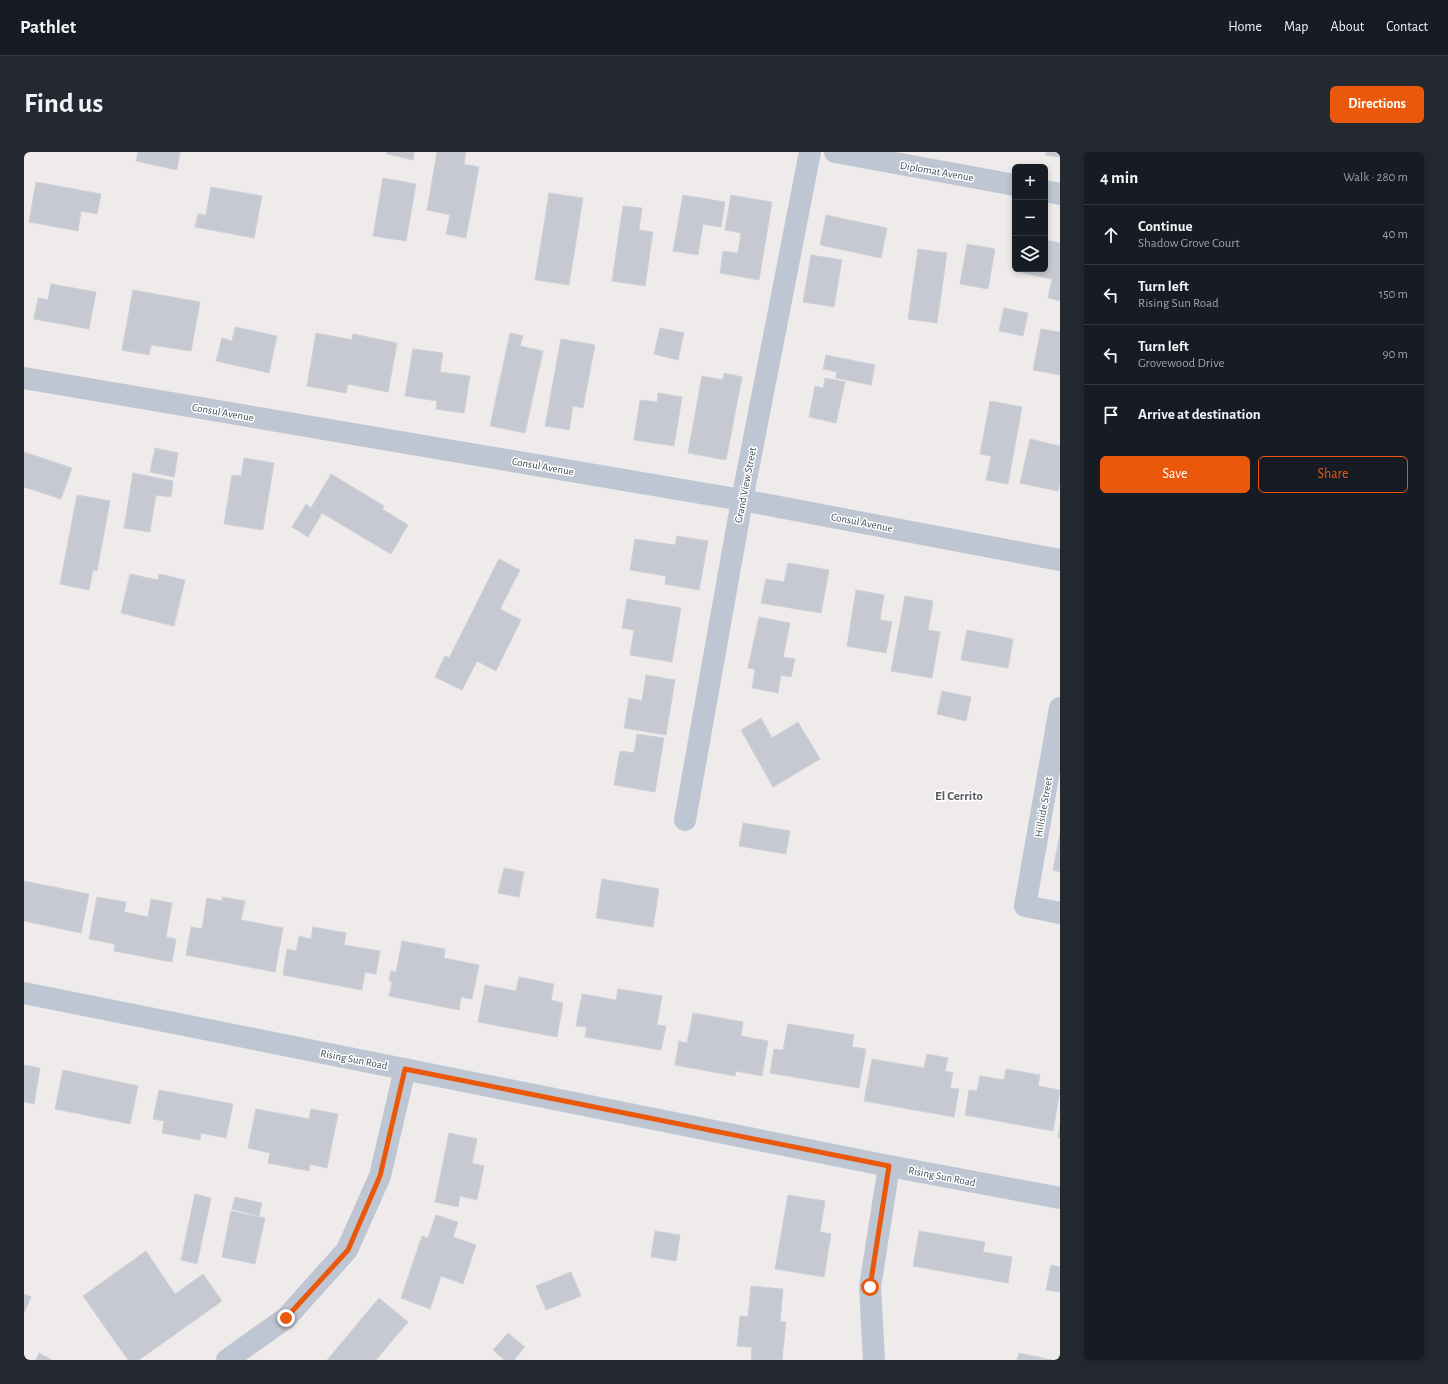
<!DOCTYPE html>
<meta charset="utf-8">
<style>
body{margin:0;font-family:"Alegreya Sans",sans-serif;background:#242831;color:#f1f3f6}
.controls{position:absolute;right:12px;top:12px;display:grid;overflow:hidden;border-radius:6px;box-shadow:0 2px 6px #0003}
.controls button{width:36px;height:36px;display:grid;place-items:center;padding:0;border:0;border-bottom:1px solid #363941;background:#171b24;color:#f1f3f6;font:20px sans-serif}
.stop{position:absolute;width:12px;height:12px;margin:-9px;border:3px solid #ea580c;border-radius:50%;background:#fff}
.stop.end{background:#ea580c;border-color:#fff;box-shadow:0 1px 4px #0008}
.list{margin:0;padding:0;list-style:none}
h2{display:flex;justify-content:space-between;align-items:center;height:52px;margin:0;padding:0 16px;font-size:17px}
h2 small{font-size:13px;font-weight:400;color:#9ea1a6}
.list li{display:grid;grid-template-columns:26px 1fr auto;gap:12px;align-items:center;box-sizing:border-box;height:60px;padding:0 16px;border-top:1px solid #363941}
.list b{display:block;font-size:15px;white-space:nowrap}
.list p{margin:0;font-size:13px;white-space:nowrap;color:#9ea1a6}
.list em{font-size:13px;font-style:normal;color:#9ea1a6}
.actions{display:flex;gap:8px;padding:12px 16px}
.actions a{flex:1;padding:9px 0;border:1px solid #ea580c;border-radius:6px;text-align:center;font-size:14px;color:#ea580c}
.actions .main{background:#ea580c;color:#fff}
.icon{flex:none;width:22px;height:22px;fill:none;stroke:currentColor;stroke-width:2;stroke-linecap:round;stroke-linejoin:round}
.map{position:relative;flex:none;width:1036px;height:1208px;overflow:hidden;border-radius:6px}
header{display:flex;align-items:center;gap:24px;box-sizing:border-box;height:56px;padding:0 20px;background:#171b24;border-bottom:1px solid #363941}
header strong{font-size:19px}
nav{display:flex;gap:22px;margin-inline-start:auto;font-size:14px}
.intro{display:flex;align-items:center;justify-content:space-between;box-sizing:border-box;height:96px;padding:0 24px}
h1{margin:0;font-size:28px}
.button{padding:10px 18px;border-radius:6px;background:#ea580c;color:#fff;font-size:14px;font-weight:700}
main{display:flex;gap:24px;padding:0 24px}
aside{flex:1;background:#171b24;border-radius:6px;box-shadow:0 2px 6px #0003}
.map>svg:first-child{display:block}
.building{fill:#c7c9d2;stroke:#cfd1d8}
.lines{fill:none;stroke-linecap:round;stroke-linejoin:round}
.minor{stroke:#bdc6d2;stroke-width:22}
.route{stroke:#ea580c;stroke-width:5}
.labels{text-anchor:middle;stroke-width:3;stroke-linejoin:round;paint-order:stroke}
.street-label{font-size:11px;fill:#434d5a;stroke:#fff}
.quarter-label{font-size:13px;font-weight:bold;fill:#585b61;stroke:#fff}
</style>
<header>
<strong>Pathlet</strong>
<nav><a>Home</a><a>Map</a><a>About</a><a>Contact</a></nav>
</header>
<div class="intro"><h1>Find us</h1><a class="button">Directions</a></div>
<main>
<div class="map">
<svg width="1036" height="1208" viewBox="0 0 1036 1208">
<rect width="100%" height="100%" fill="#efebeb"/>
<g class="building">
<polygon points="114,0 156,0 153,18 112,9"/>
<polygon points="363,0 390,0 389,8 363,2"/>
<polygon points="413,0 442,0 440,12 455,15 442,86 422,82 426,63 403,58"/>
<polygon points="1022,0 1036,0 1036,5 1022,3"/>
<polygon points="359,26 392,32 382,89 349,84"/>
<polygon points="12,30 77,42 73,62 57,59 54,79 5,70"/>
<polygon points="187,35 238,44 230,86 171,75 174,62 182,63"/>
<polygon points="525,41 559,46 545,133 511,128"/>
<polygon points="659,43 701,50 697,75 679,72 674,103 649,99"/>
<polygon points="707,43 748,50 735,128 696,121 699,99 714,101 717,81 701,78"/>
<polygon points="599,54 618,56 615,78 629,80 621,134 588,129"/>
<polygon points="802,63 863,76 857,106 796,93"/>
<polygon points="1021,88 1036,91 1036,149 1024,146 1028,127 999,121 1000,117 1021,117"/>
<polygon points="943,92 971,97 964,137 936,132"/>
<polygon points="894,97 923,101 913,171 884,167"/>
<polygon points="787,103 818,108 810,155 779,150"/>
<polygon points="27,132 72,140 65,177 10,167 14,146 24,148"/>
<polygon points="109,138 176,150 167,199 127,193 125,203 98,198"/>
<polygon points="980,156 1004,161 999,184 975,179"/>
<polygon points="211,175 253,184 245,221 192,209 198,186 208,189"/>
<polygon points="636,176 660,181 654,208 630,202"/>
<polygon points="1017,177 1036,180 1036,223 1009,218"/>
<polygon points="292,181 328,188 329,182 373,191 364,240 324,232 322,241 283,234"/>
<polygon points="486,181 499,184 496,194 519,199 501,281 466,274"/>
<polygon points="537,187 571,193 559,256 549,254 545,278 521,274"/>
<polygon points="389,197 419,201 416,220 446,224 440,261 412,257 413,249 381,244"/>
<polygon points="802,203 851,213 847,233 812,226 813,220 799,217"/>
<polygon points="700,221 718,225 702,308 664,301 678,224 699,228"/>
<polygon points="801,226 821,230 812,271 785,265 791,234 799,236"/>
<polygon points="634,241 658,245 650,294 610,288 616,248 633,250"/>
<polygon points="966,249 998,255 984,332 962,328 967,304 956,302"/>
<polygon points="1006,287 1036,294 1036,330 1034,339 996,331"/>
<polygon points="131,296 154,301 150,325 126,320"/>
<polygon points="0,300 48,316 37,347 0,335"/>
<polygon points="220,306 250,311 239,378 200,372 208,323 217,324"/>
<polygon points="109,321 149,329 147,345 132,343 126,380 100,376"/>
<polygon points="307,322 360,354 358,357 384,373 367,402 298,361 284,385 268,375 282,352 287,356"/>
<polygon points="53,343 86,349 73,419 69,418 65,438 36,432"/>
<polygon points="653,384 684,389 675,438 641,432 642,424 606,418 611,387 651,393"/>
<polygon points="475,407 496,418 476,457 497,468 472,519 453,509 438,538 411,525 421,504 425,506"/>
<polygon points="764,411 805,418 797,461 737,451 742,427 760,430"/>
<polygon points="106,422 134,428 135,422 161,428 150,474 97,461"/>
<polygon points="832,438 860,443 856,468 868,470 862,501 823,494"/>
<polygon points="881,444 909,449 904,478 916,480 908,526 867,519"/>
<polygon points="603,447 657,456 648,510 606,503 610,478 598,476"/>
<polygon points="735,465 766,471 759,505 771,507 767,525 757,523 754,541 728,536 731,517 724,516"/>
<polygon points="943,478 989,487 984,516 937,508"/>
<polygon points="622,523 651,528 642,583 600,576 605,546 618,549"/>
<polygon points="918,539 947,545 942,569 913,562"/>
<polygon points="737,566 748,586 774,570 796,607 749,635 717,578"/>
<polygon points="613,582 640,586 631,640 590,633 596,599 610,601"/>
<polygon points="719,671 766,679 762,702 715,694"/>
<polygon points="1036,681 1036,720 1029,718"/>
<polygon points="480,716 500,720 495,745 474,741"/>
<polygon points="578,727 635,737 629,775 572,766"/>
<polygon points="0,729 65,742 57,781 0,769"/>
<polygon points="73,745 102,750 100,760 124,765 127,747 148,751 142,785 152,787 148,810 90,799 91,792 65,787"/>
<polygon points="198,745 221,749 217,768 259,776 251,820 162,803 167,775 178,777 183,746 198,749"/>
<polygon points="289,775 322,781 320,793 356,799 352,822 341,820 338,838 259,823 263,797 272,799 275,784 287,787"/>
<polygon points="378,789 421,797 420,806 455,813 448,847 437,845 435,858 365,844 368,830 365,829 367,819 372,820"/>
<polygon points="495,825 530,832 527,848 539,851 533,885 454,870 461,833 492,839"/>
<polygon points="594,837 638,844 633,873 642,874 637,898 561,885 563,875 552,874 558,842 592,848"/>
<polygon points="669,861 719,870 717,884 744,889 738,924 712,919 711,924 651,913 655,889 663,891"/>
<polygon points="764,872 830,883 828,895 842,897 835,936 746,921 750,897 759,898"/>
<polygon points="903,902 924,906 921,919 929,921 926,936 935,937 930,965 840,949 848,907 900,916"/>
<polygon points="0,913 16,916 10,952 0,950"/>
<polygon points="982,917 1016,923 1014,934 1036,938 1029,979 941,963 945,938 953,939 956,924 980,928"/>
<polygon points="39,918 114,934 106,972 31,957"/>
<polygon points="135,938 209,952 202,986 177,981 176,988 138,981 140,969 129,967"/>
<polygon points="232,957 285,967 287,957 314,962 303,1016 286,1012 285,1019 244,1011 246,1001 224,996"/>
<polygon points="1036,973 1036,986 1034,985"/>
<polygon points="425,981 453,987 448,1011 460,1014 453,1048 436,1044 434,1055 411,1050"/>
<polygon points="171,1042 187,1046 173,1112 157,1108"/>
<polygon points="764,1043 801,1049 796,1080 807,1082 800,1125 751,1117"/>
<polygon points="211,1045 238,1051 235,1064 208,1057"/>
<polygon points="207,1059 241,1066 231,1112 198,1105"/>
<polygon points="412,1063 434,1070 429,1085 452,1093 439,1132 417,1124 406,1157 377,1146 398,1084 404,1086"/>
<polygon points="631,1079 656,1083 652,1109 627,1105"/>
<polygon points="895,1079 961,1090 959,1100 988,1105 984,1131 889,1114"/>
<polygon points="122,1099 151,1142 179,1122 198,1149 115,1208 104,1208 59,1144"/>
<polygon points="1027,1113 1036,1115 1036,1140 1022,1138"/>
<polygon points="547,1120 557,1144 522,1158 512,1134"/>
<polygon points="727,1134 759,1137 756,1170 762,1170 758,1208 727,1208 728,1195 713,1194 716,1164 724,1165"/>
<polygon points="0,1142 7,1145 0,1161"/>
<polygon points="355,1146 384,1170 352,1208 303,1208"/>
<polygon points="484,1181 501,1195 490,1208 480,1208 469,1198"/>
<polygon points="15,1201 28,1208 12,1208"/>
<polygon points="995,1201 1028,1208 993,1208"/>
</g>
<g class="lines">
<g class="minor">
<polyline points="811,0 991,33"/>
<polyline points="1021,39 1036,42"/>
<polyline points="0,226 718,348 1036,408"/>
<polyline points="1036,556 1001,754 1036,761"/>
<polyline points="661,668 718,348 786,0"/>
<polyline points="0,841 865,1014 1036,1046"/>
<polyline points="203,1208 262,1166 323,1098 356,1024 381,917"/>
<polyline points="850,1208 846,1135 865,1014"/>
</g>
</g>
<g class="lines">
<polyline class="route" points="262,1166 324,1098 356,1024 381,917 865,1014 846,1135"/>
</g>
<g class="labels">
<g class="street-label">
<text transform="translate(913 19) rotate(10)" y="4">Diplomat Avenue</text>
<text transform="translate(199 260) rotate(10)" y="4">Consul Avenue</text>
<text transform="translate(519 314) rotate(10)" y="4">Consul Avenue</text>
<text transform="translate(721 333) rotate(-79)" y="4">Grand View Street</text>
<text transform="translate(838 370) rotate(11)" y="4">Consul Avenue</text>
<text transform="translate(1019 655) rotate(-80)" y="4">Hillside Street</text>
<text transform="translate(330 907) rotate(11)" y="4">Rising Sun Road</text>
<text transform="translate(918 1024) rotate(11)" y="4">Rising Sun Road</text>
</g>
<g class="quarter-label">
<text x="935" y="648">El Cerrito</text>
</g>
</g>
</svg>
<div class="controls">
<button>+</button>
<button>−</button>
<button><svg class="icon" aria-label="layers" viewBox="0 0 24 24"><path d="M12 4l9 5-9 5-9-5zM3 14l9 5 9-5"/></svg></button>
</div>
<div class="stop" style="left:846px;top:1135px"></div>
<div class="stop end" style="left:262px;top:1166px"></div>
</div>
<aside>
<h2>4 min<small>Walk · 280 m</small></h2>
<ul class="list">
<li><svg class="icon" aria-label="ahead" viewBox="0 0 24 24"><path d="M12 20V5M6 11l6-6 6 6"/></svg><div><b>Continue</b><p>Shadow Grove Court</p></div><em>40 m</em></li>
<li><svg class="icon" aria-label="left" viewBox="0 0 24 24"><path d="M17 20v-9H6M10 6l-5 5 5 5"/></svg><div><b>Turn left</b><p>Rising Sun Road</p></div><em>150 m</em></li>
<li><svg class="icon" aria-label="left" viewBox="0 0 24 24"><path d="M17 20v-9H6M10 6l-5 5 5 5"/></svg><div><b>Turn left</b><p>Grovewood Drive</p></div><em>90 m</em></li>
<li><svg class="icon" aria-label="arrive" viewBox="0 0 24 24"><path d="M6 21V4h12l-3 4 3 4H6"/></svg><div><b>Arrive at destination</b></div></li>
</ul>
<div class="actions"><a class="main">Save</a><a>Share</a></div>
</aside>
</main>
